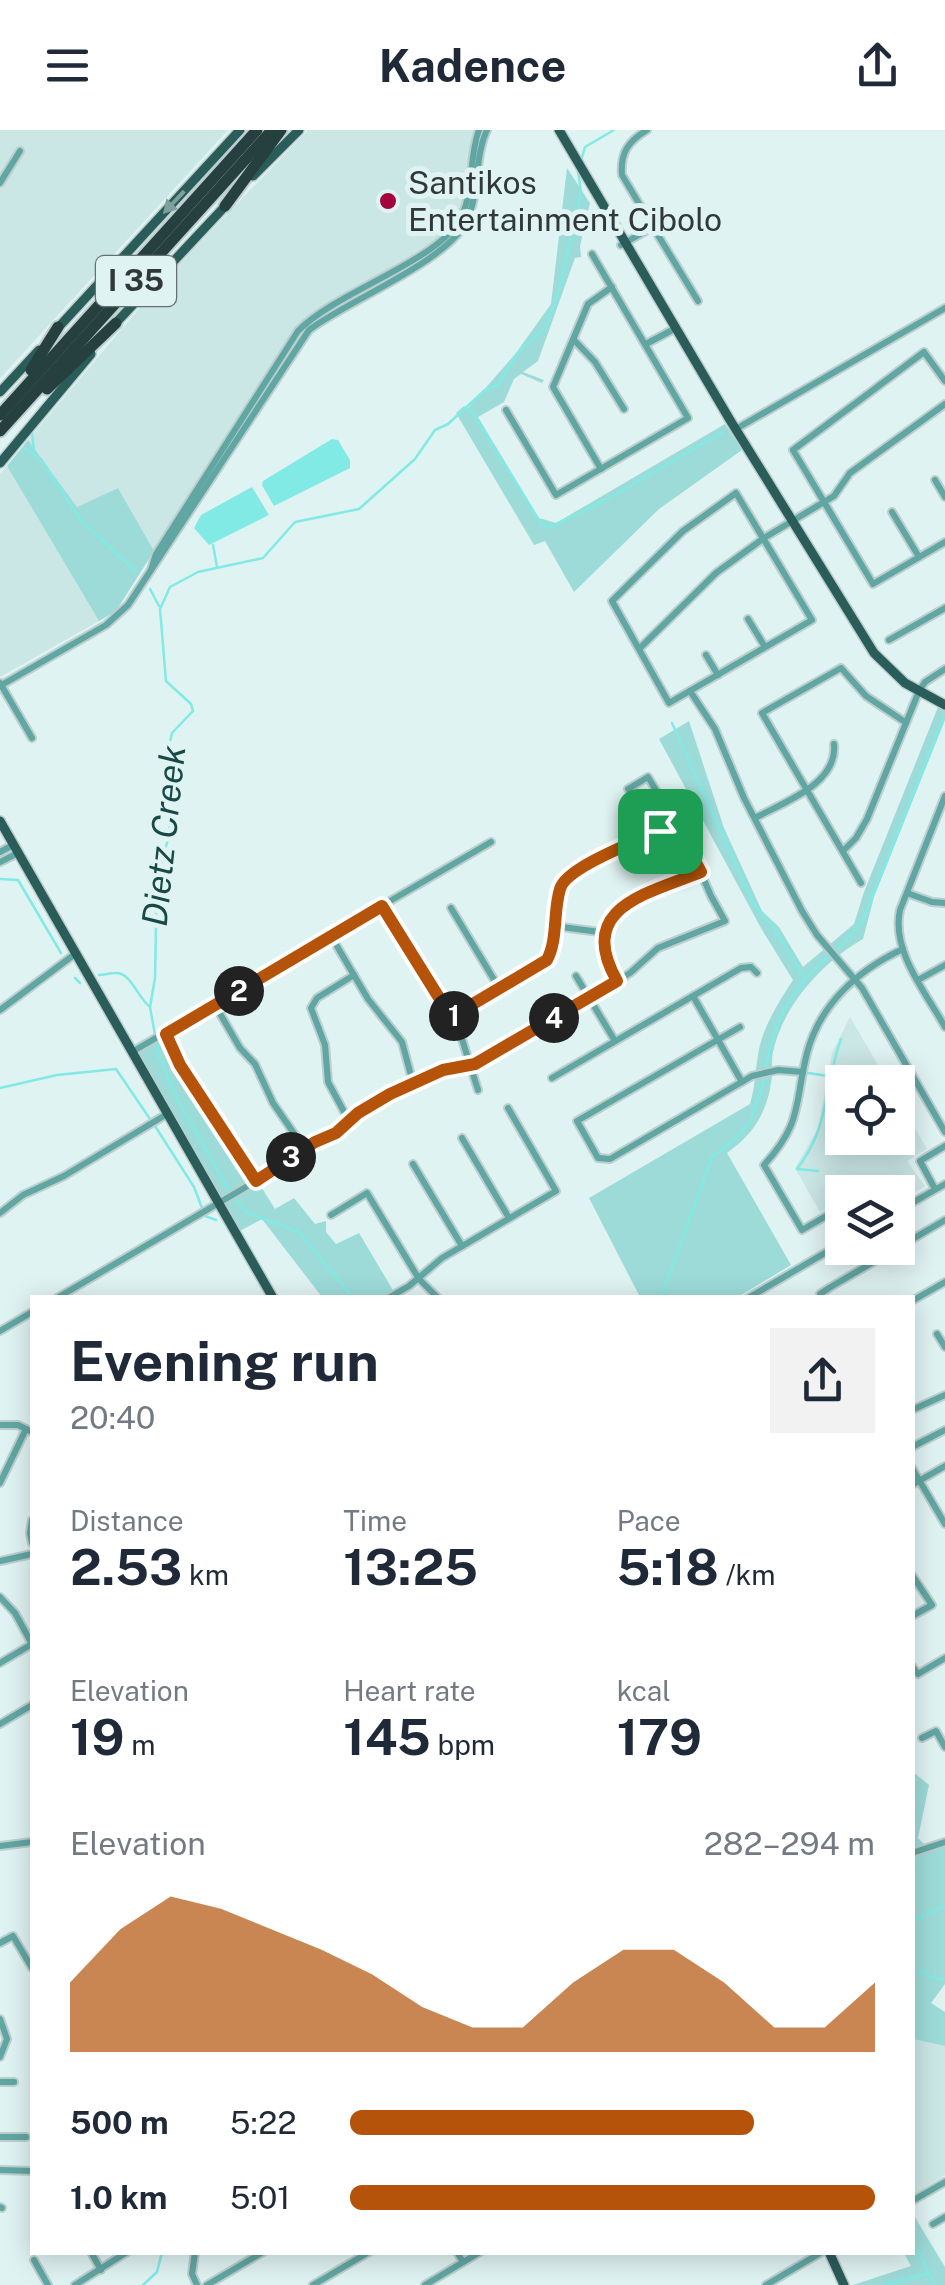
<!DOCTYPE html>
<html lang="en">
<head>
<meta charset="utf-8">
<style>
  :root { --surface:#fff; --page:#f2f2f3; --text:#1f2937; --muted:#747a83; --accent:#b45309 }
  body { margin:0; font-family:"Public Sans",sans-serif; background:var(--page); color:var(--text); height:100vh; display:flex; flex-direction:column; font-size:38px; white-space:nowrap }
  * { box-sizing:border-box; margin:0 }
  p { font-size:32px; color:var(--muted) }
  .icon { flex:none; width:55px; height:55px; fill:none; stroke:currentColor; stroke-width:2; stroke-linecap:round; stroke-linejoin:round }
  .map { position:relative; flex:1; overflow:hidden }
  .sheet { position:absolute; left:30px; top:1165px; width:885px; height:960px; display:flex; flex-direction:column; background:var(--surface); border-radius:0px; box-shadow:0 5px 25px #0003 }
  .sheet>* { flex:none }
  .tools { position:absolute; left:825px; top:935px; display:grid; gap:20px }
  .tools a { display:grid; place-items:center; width:90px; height:90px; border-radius:0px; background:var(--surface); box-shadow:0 5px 25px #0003; font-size:50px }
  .pin { position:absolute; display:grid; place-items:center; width:85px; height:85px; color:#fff; margin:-42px; border-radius:20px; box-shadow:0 5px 15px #0006 }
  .km { position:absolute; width:50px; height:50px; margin:-25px; border-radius:50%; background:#222; color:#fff; font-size:28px; line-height:50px; text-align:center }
  .round { display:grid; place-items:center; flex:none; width:105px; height:105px; border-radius:0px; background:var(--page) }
  .headline { display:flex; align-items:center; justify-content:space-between; height:170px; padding:0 40px }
  h1 { font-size:55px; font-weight:700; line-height:75px }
  .figures { display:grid; grid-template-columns:repeat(3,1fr); gap:15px; height:170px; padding:10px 40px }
  .figures div { display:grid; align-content:center }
  .figures b { font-size:50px; font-weight:700 }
  .figures small { font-size:28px; font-weight:400 }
  .figures p { font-size:28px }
  .chart { height:280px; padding:20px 40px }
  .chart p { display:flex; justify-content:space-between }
  .chart svg { width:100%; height:180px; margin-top:10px; fill:var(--accent); opacity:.7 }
  ul { padding:0 40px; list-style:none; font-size:32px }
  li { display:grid; grid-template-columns:160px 120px 1fr; align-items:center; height:75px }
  li i { height:25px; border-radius:12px; background:var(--accent) }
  header { display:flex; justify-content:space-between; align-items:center; height:130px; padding:0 40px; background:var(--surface); font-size:45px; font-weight:700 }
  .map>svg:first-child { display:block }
</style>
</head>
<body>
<header><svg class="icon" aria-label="menu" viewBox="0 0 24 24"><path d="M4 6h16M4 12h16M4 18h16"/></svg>Kadence<svg class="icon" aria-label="share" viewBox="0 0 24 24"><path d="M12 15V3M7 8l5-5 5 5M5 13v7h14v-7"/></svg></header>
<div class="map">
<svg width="945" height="2155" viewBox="0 0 945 2155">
  <rect width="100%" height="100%" fill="#dff3f2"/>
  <!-- built -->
  <g fill="#cae6e5">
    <path d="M0 0H228L0 248Z"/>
    <path d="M308 0H477L459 86 440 109 313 183 294 201 154 421 118 358 77 377 28 310 159 155Z"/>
    <path d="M7 336 99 491 0 547V344Z"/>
    <path d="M850 887 888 952H842V1008H898V969L927 1019 907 1031 925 1056 898 1072V1062H842V1076L839 1071 820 1082 795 1038 818 999 832 923Z"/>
    <path d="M912 1909 945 1916V2045L913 2065Z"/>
  </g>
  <!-- green -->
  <g fill="#9ddbd8">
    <path d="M567 38 590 73 580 116 581 127 575 128 538 231 523 242 544 250 542 253 521 244 514 249 504 272 478 287 539 388 556 393 725 294 742 320 659 379 574 462 545 411 534 415 456 283 464 276 468 278 516 223 551 174Z"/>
    <path d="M28 310 77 377 118 358 154 421 116 481 99 491 7 336Z"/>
    <path d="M940 572 945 575V590L874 767 863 809C823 832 783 875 773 922 771 930 773 938 772 946 768 981 755 1003 727 1023L791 1135 738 1167H640L589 1068 750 974C755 957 755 943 758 925 762 898 778 873 793 850L761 798 659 609 689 591 724 698 762 781 779 797 803 837 854 794 864 762Z"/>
    <path d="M165 904 275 1079 294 1068 315 1094 326 1091V1102L336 1114 359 1103 397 1167H322L262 1089 236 1103 132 922Z"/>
    <path d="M913 1642 929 1655 918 1708 927 1717 945 1712V1854L931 1873 945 1882V1916L913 1909Z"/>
    <path d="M913 2084 945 2137V2155H853L911 2136 904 2123 912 2122Z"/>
  </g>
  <!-- water -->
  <g fill="#81eae5">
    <path d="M332 309 338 310 350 330V338L274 376 262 355 263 351Z"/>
    <path d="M252 357 269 385 209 415 194 398 201 385Z"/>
  </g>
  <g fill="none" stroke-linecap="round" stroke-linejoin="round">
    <!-- stream -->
    <g stroke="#81eae5" stroke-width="2.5">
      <path d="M581 31 585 17 614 0"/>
      <path d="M467 280 473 283 541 394 550 397 602 372 723 302"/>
      <path d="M32 303 34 321"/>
      <path d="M24 318 41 329 79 388 136 442"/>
      <path d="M213 415 217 437"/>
      <path d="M150 459 159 476"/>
      <path d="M672 593 753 773 772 795 805 849"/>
      <path d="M0 749 18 750 61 823"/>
      <path d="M836 821 862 793 945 584"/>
      <path d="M99 845C104 845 110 843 115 843 131 842 136 865 149 876"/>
      <path d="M75 848 80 853"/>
      <path d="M766 939C772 894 794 855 829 826"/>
      <path d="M808 943 828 946"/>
      <path d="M0 958 57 945 116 939 150 989"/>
      <path d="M155 996 194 1057 202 1078"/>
      <path d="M818 1041 797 1039C830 997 824 956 841 909"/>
      <path d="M230 1062 179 972 159 927 150 877 155 848 157 748 169 706 174 633 169 616 172 603 193 581 191 574 166 551 160 479 170 457 198 442 263 428 295 392 359 379 415 329 435 300 448 294 485 260 498 255 520 220 544 199 559 161 578 78 581 61 578 42"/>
      <path d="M235 1069 247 1083 299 1102 353 1168"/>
      <path d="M205 1086 216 1090"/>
      <path d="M661 1168 712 1027 732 1012 750 993 765 947"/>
      <path d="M912 1757V1781"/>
      <path d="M912 1791 945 1776"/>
      <path d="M912 1844 924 1841 931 1847 945 1850"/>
      <path d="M912 2110 935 2155"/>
      <path d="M143 2155 157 2142 162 2122"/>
      <path d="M884 2155 929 2143"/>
    </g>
    <!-- minor casing -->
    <g stroke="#bccecd" stroke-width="10">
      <g id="minor">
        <path d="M0 53 20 21"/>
        <path d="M653 97 698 171"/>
        <path d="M621 115 653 97 622 45C620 22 629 11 647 0"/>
        <path d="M575 211 595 232 624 279"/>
        <path d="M646 214 676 198"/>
        <path d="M945 251 924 222 793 320 873 454 945 412"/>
        <path d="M506 280 556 365 688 288 592 124"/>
        <path d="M736 299 945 178"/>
        <path d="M601 339 553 257 588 174 612 157"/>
        <path d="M935 350 945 367"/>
        <path d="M736 363 812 490 669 573 612 471 683 401Z"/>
        <path d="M892 382 919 427"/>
        <path d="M151 440 156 424 298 201C336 162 435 132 459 91 475 64 468 29 479 0"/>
        <path d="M748 489 765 517"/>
        <path d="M889 510 945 478"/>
        <path d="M639 519 716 443 764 408 834 366 850 343 945 274"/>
        <path d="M706 525 718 545"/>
        <path d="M0 553 32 608"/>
        <path d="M0 556 106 495 128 475 309 200C348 170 449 131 467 90 480 62 474 28 487 0"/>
        <path d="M690 561 715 599 744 668 802 781 817 805 862 858 945 1002"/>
        <path d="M755 688C784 672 838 654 834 614"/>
        <path d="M843 721 856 708 867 689 919 561 925 552 945 539"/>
        <path d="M0 722 13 715"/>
        <path d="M0 732 18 723"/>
        <path d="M861 753 762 583 841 538 866 566 905 592"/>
        <path d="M907 763 932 772 945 773"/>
        <path d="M382 777 461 906 478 960"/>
        <path d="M451 778 499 858"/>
        <path d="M554 796 607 803"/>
        <path d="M331 806 368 869 402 912 413 953"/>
        <path d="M576 846 615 911"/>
        <path d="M918 850 945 835"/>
        <path d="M617 851C575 776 647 764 701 743"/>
        <path d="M693 866 742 952"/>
        <path d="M215 875 240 918 255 934 273 973 304 1018"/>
        <path d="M0 880 75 824"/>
        <path d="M451 887 547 830C558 809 553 782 560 760 567 734 652 706 675 693"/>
        <path d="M740 897 577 991 598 1028 610 1029 752 946 778 940 803 942"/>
        <path d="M945 897C926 863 891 821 900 780L945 666"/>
        <path d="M165 904 180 935 256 1051"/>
        <path d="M132 922 491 712"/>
        <path d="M552 948 741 838 751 837 757 843"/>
        <path d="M349 991 328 952 325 915 311 878 317 868 354 845"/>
        <path d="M462 1008 509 1088"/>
        <path d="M413 1034 462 1116"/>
        <path d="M935 1059 920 1031 945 1016"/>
        <path d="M898 1081 945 1054"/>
        <path d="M0 1083 23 1065 64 1046 167 984"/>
        <path d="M331 1085 367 1063 419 1149 438 1168"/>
        <path d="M842 1098 833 1082 802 1100 764 1035C803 992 794 975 807 923 820 874 858 840 903 819"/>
        <path d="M57 1168 256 1051 315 1012 336 1003 376 972 425 947 475 934 630 843 658 818 725 791 711 766 688 713 648 647 628 659"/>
        <path d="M388 1168 409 1156 442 1128 556 1061 508 978"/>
        <path d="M748 1168 842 1113"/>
        <path d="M821 1168 820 1164 829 1158 945 1090"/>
        <path d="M912 1171 945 1152"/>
        <path d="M0 1201 32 1182"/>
        <path d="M937 1204 945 1217"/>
        <path d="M912 1280 945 1265"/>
        <path d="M0 1295H18L32 1302"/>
        <path d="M912 1317 945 1300"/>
        <path d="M912 1338 945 1394"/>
        <path d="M0 1353 26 1299"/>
        <path d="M912 1355 945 1336"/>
        <path d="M32 1390 30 1403 32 1413"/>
        <path d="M0 1431 32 1424"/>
        <path d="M912 1445 932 1475 912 1486"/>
        <path d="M0 1467 15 1483 32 1514 0 1533"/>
        <path d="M912 1536 918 1544 945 1528"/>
        <path d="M0 1594 32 1575"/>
        <path d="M922 1608 936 1601 945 1617"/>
        <path d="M0 1716 32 1712"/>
        <path d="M912 1723 945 1712"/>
        <path d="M0 1813 13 1806 32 1838"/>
        <path d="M0 1889 7 1909 0 1927"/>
        <path d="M0 1952H14"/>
        <path d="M0 2007H26"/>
        <path d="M0 2040 32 2041"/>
        <path d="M912 2071 945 2052"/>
        <path d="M0 2077 2 2078"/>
        <path d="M933 2094 945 2087"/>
        <path d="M91 2122 101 2140"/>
        <path d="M195 2122 192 2144 197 2155"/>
        <path d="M457 2122 463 2132"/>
        <path d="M34 2130 48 2155"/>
        <path d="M75 2155 127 2122"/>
        <path d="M207 2155 263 2122"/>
        <path d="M313 2155 369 2122"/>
        <path d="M425 2155 480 2122"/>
        <path d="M766 2155 822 2122"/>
      </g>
    </g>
    <!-- major casing -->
    <g stroke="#bccecd" stroke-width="12">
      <g id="major">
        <path d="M559 0 730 290 874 523 905 553 945 575"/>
        <path d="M253 46 299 0"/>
        <path d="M113 196 229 72"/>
        <path d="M56 200 240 0"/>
        <path d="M0 262 39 220"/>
        <path d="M0 333 91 224"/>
        <path d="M0 691 273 1168"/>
        <path d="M829 2122 844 2155"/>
      </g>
    </g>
    <!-- highway casing -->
    <g stroke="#bccecd" stroke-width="15">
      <g id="highway">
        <path d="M225 76 281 0"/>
        <path d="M31 240 58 197"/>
        <path d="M47 259 116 193"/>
        <path d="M0 285 257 0"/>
        <path d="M0 301 272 0"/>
      </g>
    </g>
    <!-- minor -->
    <use href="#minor" stroke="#60a6a3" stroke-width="6"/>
    <!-- major -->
    <use href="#major" stroke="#2a5c5a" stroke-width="9"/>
    <!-- highway -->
    <use href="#highway" stroke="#26403f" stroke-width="11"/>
  </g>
  <!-- one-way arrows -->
  <defs><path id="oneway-solid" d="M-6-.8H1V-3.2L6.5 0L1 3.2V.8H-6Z" transform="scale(2.5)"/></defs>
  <use fill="#7ba09e" href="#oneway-solid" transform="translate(174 72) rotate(133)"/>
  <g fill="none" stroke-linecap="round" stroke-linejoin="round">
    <!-- route casing -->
    <g stroke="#fff" stroke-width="20">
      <path id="route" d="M675 693 701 742C647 764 575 777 617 851L475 934 443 940 390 964 358 983 336 1003 315 1012 256 1051 180 935 166 904 382 776 451 887 547 830C558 809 553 782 560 759 566 735 652 706 675 693Z"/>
    </g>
    <!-- route -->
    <use href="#route" stroke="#b45309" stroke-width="12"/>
  </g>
  <!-- markers -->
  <circle fill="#a2043b" stroke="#dff3f2" stroke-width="4" cx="388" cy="71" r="10"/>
  <g text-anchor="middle" stroke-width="10" stroke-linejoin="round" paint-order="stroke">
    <!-- shield labels -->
    <rect fill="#dff3f2" stroke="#657170" stroke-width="2.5" x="96" y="126" width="80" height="50" rx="8"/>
    <g font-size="30" font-weight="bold" fill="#313938">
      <text x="136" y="161">I 35</text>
    </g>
    <!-- poi labels -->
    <g font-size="32" fill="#313938" stroke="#dff3f2" text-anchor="start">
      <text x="408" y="64">Santikos<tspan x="408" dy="37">Entertainment Cibolo</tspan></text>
    </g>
    <!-- water labels -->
    <g font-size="35" font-style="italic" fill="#194947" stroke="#dff3f2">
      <text transform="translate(164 706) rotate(-84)" y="12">Dietz Creek</text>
    </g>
  </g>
</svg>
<div class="tools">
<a><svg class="icon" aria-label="locate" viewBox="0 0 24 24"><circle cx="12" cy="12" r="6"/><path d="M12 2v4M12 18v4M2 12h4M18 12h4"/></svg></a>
<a><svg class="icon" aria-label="layers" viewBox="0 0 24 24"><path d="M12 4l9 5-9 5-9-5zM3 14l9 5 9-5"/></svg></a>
</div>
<div class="pin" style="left:660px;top:701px;background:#1e9e55"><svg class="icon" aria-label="arrive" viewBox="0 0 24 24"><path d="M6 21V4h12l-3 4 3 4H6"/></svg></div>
<b class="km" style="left:454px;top:886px">1</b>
<b class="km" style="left:239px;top:861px">2</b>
<b class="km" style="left:291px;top:1027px">3</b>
<b class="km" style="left:554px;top:888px">4</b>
<section class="sheet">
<div class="headline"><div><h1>Evening run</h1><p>20:40</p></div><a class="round"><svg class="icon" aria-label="share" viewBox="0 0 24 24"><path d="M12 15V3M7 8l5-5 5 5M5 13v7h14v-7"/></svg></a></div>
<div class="figures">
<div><p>Distance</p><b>2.53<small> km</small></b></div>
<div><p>Time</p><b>13:25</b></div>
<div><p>Pace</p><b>5:18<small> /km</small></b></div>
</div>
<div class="figures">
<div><p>Elevation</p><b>19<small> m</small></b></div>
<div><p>Heart rate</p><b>145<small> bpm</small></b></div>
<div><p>kcal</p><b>179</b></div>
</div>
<div class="chart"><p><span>Elevation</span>282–294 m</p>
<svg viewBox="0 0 160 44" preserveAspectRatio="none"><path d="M0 44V27L10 14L20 6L30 9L40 14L50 19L60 25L70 33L80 38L90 38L100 27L110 19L120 19L130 27L140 38L150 38L160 27V44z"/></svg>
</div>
<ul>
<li><b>500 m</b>5:22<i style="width:77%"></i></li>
<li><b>1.0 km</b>5:01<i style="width:100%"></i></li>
</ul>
</section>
</div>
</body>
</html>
